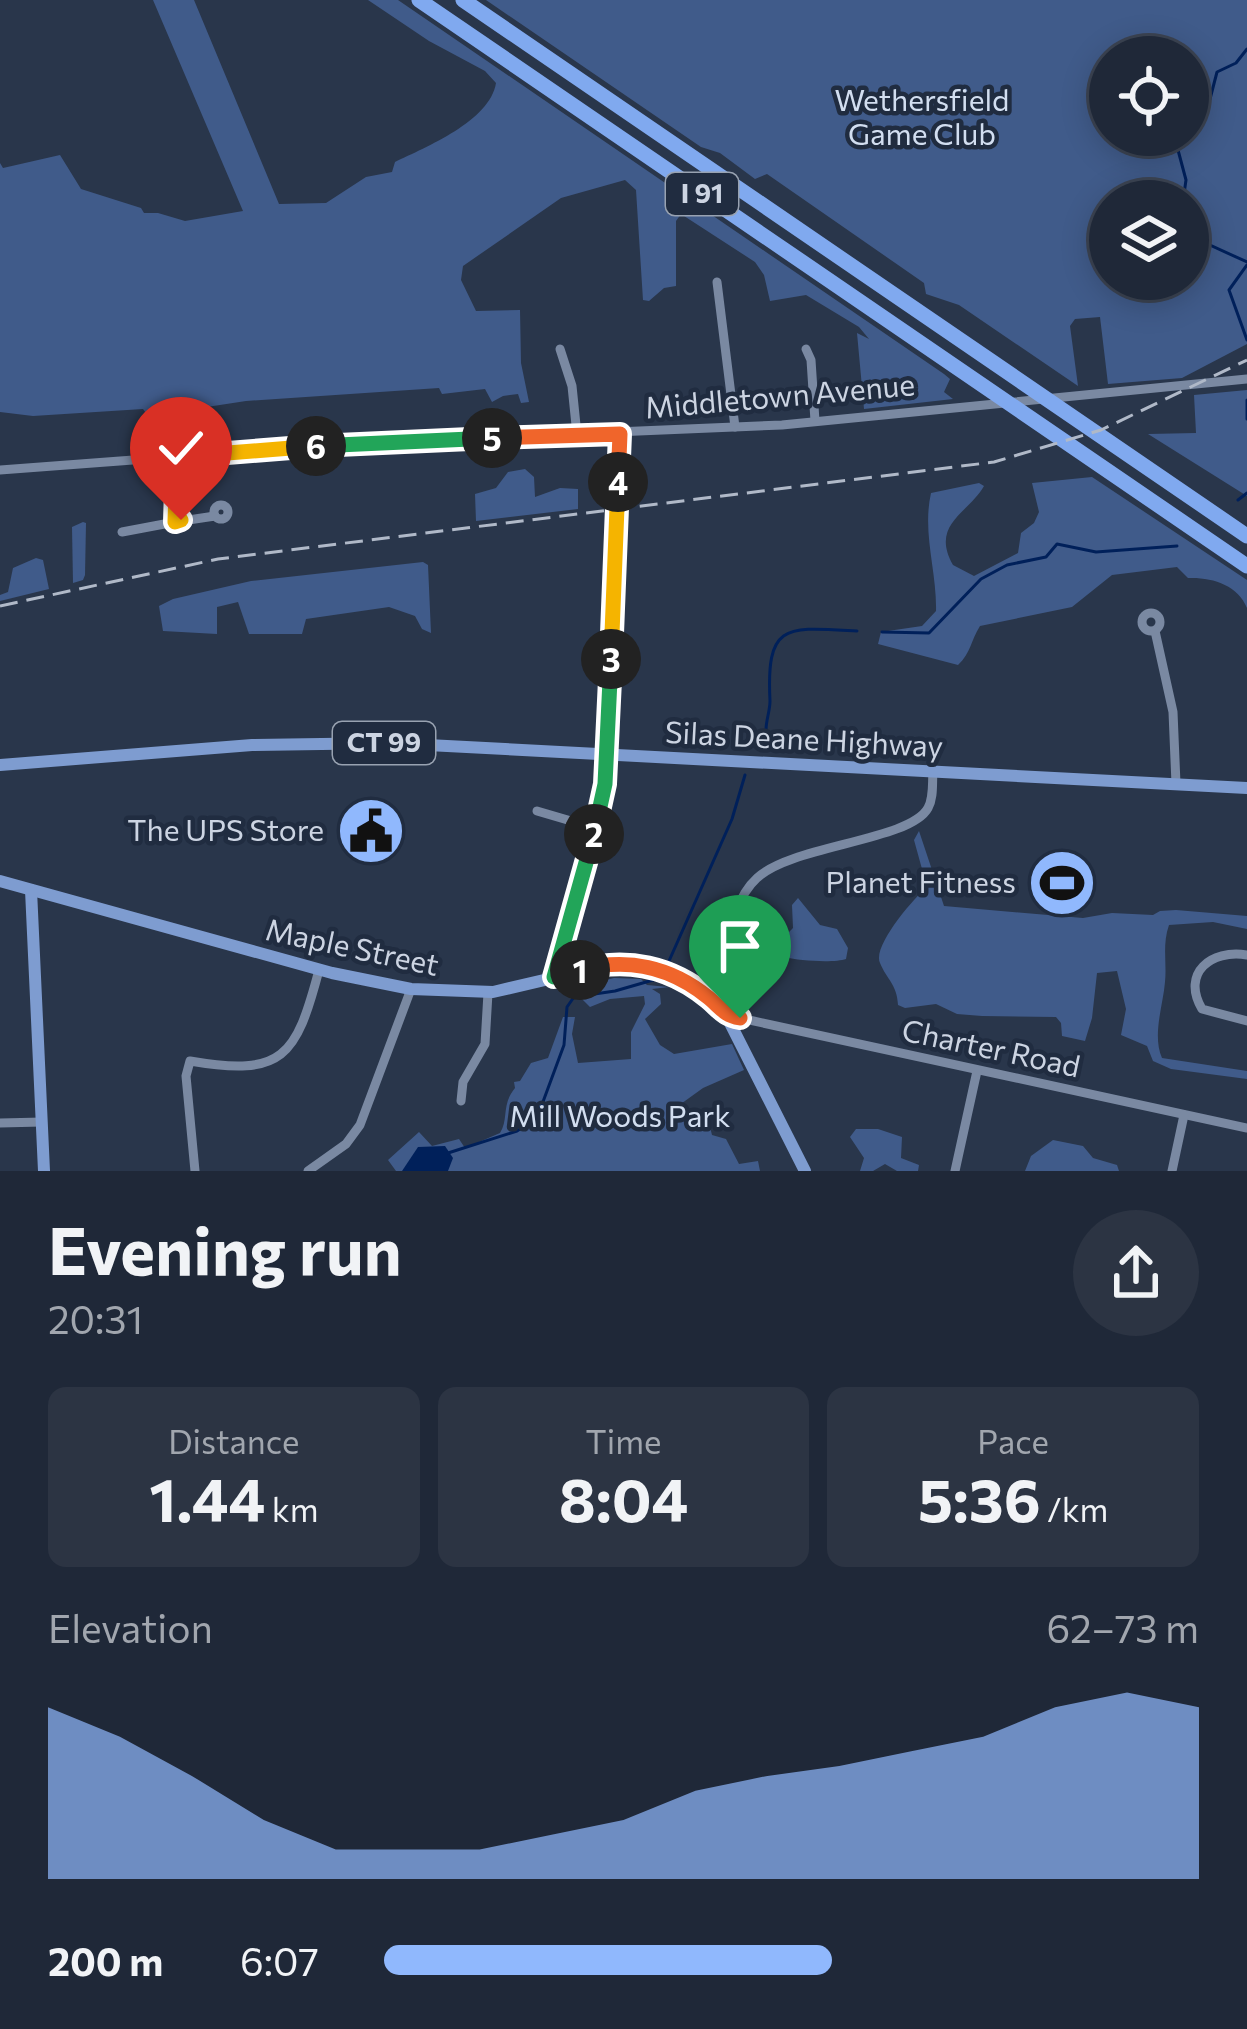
<!DOCTYPE html>
<html lang="en">
<head>
<meta charset="utf-8">
<style>
  :root { --surface:#1f2838; --page:#2c3443; --text:#f1f3f6; --muted:#a1a6ae; --line:#3c4453; --accent:#90b8fd }
  body { margin:0; font-family:Commissioner,sans-serif; background:var(--page); color:var(--text); height:100vh; display:flex; flex-direction:column; font-size:45px; white-space:nowrap }
  * { box-sizing:border-box; margin:0 }
  p { font-size:39px; color:var(--muted) }
  .icon { flex:none; width:66px; height:66px; fill:none; stroke:currentColor; stroke-width:2; stroke-linecap:round; stroke-linejoin:round }
  .map { position:relative; height:1171px; overflow:hidden }
  .sheet { display:flex; flex-direction:column; background:var(--surface); flex:1 }
  .sheet>* { flex:none }
  .controls { position:absolute; left:1089px; top:36px; display:grid; gap:24px }
  .controls a { display:grid; place-items:center; width:120px; height:120px; border-radius:50%; background:var(--surface); box-shadow:0 6px 30px #0003,0 0 0 3px var(--line); font-size:60px }
  .pin { position:absolute; display:grid; place-items:center; width:102px; height:102px; color:#fff; margin:-123px -51px; border-radius:50% 50% 50% 0; rotate:-45deg; box-shadow:0 0 12px #0007 }
  .pin .icon { rotate:45deg }
  .km { position:absolute; width:60px; height:60px; margin:-30px; border-radius:50%; background:#222; color:#fff; font-size:33px; line-height:60px; text-align:center }
  .round { display:grid; place-items:center; flex:none; width:126px; height:126px; border-radius:63px; background:var(--page) }
  .head { display:flex; align-items:center; justify-content:space-between; height:204px; padding:0 48px }
  h1 { font-size:66px; font-weight:700; line-height:90px }
  .metrics { display:grid; grid-template-columns:repeat(3,1fr); gap:18px; height:204px; padding:12px 48px }
  .metrics div { display:grid; align-content:center; border-radius:18px; background:var(--page); text-align:center }
  .metrics b { font-size:60px; font-weight:700 }
  .metrics small { font-size:33px; font-weight:400 }
  .metrics p { font-size:33px }
  .chart { height:336px; padding:24px 48px }
  .chart p { display:flex; justify-content:space-between }
  .chart svg { width:100%; height:216px; margin-top:12px; fill:var(--accent); opacity:.7 }
  ul { padding:0 48px; list-style:none; font-size:39px }
  li { display:grid; grid-template-columns:192px 144px 1fr; align-items:center; height:90px }
  li i { height:30px; border-radius:15px; background:var(--accent) }
  .map>svg:first-child { display:block }
</style>
</head>
<body>
<div class="map">
<svg width="1247" height="1171" viewBox="0 0 1247 1171">
  <rect width="100%" height="100%" fill="#29364b"/>
  <!-- green -->
  <g fill="#405b8a" fill-rule="evenodd">
    <path d="M153 0H194L279 204 326 203 366 177 392 172 395 162C426 147 490 121 496 83L485 71 429 41 368 0H398L944 374 950 379 944 392 953 399 864 409 857 333 869 339 859 327 806 295 770 301 764 275 755 262 681 214 676 221V286L664 288 649 301 643 300 636 190 625 180 561 198 463 266 461 280 476 311 520 310 521 363 529 402 521 403 518 394 503 396 492 402 485 389 442 394 439 388 246 401 148 416 143 409 33 416 0 412V163L3 168 60 155 81 189 141 208 144 213H158L185 221 243 211Z"/>
    <path d="M486 0H1247V344L1182 378 1108 384 1100 317 1075 319 1070 326 1078 386 959 305 926 294 924 283 767 174 755 179 720 153 701 147ZM1110 57H1188V135H1110ZM1110 201H1188V279H1110Z"/>
    <path d="M1247 390V496L1148 434 1196 433 1194 395Z"/>
    <path d="M525 469 534 477 535 497 560 488 578 489V509L476 521 475 494 496 488 508 472Z"/>
    <path d="M1092 477 1247 580V608C1238 585 1212 577 1188 578L1177 567 1112 575 1072 607 980 626C971 640 971 653 958 665L878 644 881 632 922 626 936 611C937 571 922 533 931 493L979 483 984 486C968 514 930 524 953 565L974 576 1018 553 1021 533 1034 523 1039 512 1032 483Z"/>
    <path d="M83 522 86 523 85 575 83 580 73 583 72 527Z"/>
    <path d="M36 558 43 560 49 589 0 601V595L8 592 13 568Z"/>
    <path d="M423 562 428 565 431 633 422 629 415 616 389 607 306 619 302 634H249L238 602 217 607V634L163 631 159 606 173 599 251 581Z"/>
    <path d="M919 831 944 906 1083 918 1112 913 1153 915 1160 911 1176 910 1247 916V929L1213 922 1169 925C1162 945 1167 963 1165 982 1163 1006 1152 1035 1162 1058L1247 1071V1079L1171 1069 1153 1061 1147 1046 1121 1035 1126 1009 1117 971 1097 973 1092 1018 1085 1041 1062 1036 1061 1023 1056 1017 982 1016 957 1014 936 1004 905 1008 898 1005C897 984 887 980 880 963 872 946 914 898 927 887L914 840Z"/>
    <path d="M798 898 820 925 837 929 848 948 846 959C835 963 798 961 786 957L784 937 793 928 792 905Z"/>
    <path d="M614 978 641 979 647 985 669 987 652 989 660 994 661 1004 645 1019 660 1045 674 1054 732 1044 744 1070 703 1088 678 1106 677 1114 681 1117 706 1111 712 1135 726 1139 739 1164 758 1161 760 1171H396L388 1160 419 1132 432 1146 459 1139 465 1148 500 1133C509 1119 501 1105 515 1088L514 1082 520 1081 531 1063 548 1058 563 1017H575L572 1034 578 1063 631 1059V1032L645 1004 644 996 610 999 590 1007 580 997 589 984Z"/>
    <path d="M856 1129H878L902 1137 901 1158 919 1165 918 1171H897L885 1164 873 1171H860L864 1158 850 1137Z"/>
    <path d="M1053 1140 1083 1146 1093 1158 1117 1165 1119 1171H1025L1031 1156Z"/>
  </g>
  <!-- water -->
  <path fill="#00205a" d="M445 1146 453 1158 448 1171H402L418 1147Z"/>
  <g fill="none" stroke-linecap="round" stroke-linejoin="round">
    <!-- stream -->
    <g stroke="#00205a" stroke-width="3">
      <path d="M1188 105 1210 99 1217 72 1236 63 1247 49"/>
      <path d="M1174 135 1186 180 1183 201"/>
      <path d="M1188 235 1247 262"/>
      <path d="M1247 265 1229 290 1247 340"/>
      <path d="M1247 400V419"/>
      <path d="M1238 500 1247 493"/>
      <path d="M882 632 929 633 981 579 1007 565 1046 557 1057 544 1096 552 1177 546"/>
      <path d="M746 747 751 734 766 730C766 720 770 711 770 701 766 622 786 627 857 631"/>
      <path d="M665 970 732 819 745 775"/>
      <path d="M448 1153 517 1131 537 1118 564 1045 567 1007 574 997 615 991 660 978"/>
    </g>
    <!-- minor -->
    <g stroke="#7a89a2" stroke-width="9">
      <path d="M717 282 735 427"/>
      <path d="M560 349 572 386 577 435"/>
      <path d="M806 349 811 360 815 421"/>
      <path d="M0 470 373 442 782 425 1247 379"/>
      <circle cx="221" cy="512" r="7"/>
      <path d="M175 522 215 516"/>
      <path d="M122 532 175 522 177 457"/>
      <circle cx="1151" cy="622" r="9"/>
      <path d="M1155 631 1173 712 1176 784"/>
      <path d="M537 811 595 828"/>
      <path d="M1247 955C1211 949 1181 973 1202 1009L1247 1021"/>
      <path d="M553 977 605 784 620 433"/>
      <path d="M711 999C726 963 727 905 757 878 792 845 910 841 928 808 934 797 932 783 933 771"/>
      <path d="M726 1015 1247 1128"/>
      <path d="M461 1101 463 1082 485 1044 488 993"/>
      <path d="M0 1123 42 1122"/>
      <path d="M195 1171 186 1076 190 1061C283 1077 296 1057 319 970"/>
      <path d="M308 1171 346 1144 360 1125 411 989"/>
      <path d="M955 1171 977 1071"/>
      <path d="M1172 1171 1184 1115"/>
    </g>
    <!-- major -->
    <g stroke="#7e9cd0" stroke-width="12">
      <path d="M0 765 252 745 389 743 1247 788"/>
      <path d="M0 881 332 973 411 989 493 992 613 964C658 964 695 982 726 1015L805 1171"/>
      <path d="M31 890 44 1171"/>
    </g>
    <!-- highway -->
    <g stroke="#80a9ef" stroke-width="15">
      <path d="M419 0 1247 566"/>
      <path d="M463 0 1247 536"/>
    </g>
    <!-- rail -->
    <path stroke="#b0b9c8" stroke-width="3" stroke-dasharray="18 9" stroke-linecap="butt" d="M0 606 218 559 994 462 1101 430 1247 360"/>
  </g>
  <g fill="none" stroke-linecap="round" stroke-linejoin="round">
    <!-- split-1 casing -->
    <g stroke="#fff" stroke-width="24">
      <path id="split-1" d="M580 970C627 957 671 967 709 998 721 1008 724 1015 740 1018"/>
    </g>
    <!-- split-2 casing -->
    <g stroke="#fff" stroke-width="24">
      <path id="split-2" d="M580 970 554 977 594 834"/>
    </g>
    <!-- split-3 casing -->
    <g stroke="#fff" stroke-width="24">
      <path id="split-3" d="M594 834 605 784 611 659"/>
    </g>
    <!-- split-4 casing -->
    <g stroke="#fff" stroke-width="24">
      <path id="split-4" d="M611 659 618 482"/>
    </g>
    <!-- split-5 casing -->
    <g stroke="#fff" stroke-width="24">
      <path id="split-5" d="M492 438 620 434 618 482"/>
    </g>
    <!-- split-6 casing -->
    <g stroke="#fff" stroke-width="24">
      <path id="split-6" d="M316 446 492 438"/>
    </g>
    <!-- split-7 casing -->
    <g stroke="#fff" stroke-width="24">
      <path id="split-7" d="M181 520 175 522 177 457 316 446"/>
    </g>
    <!-- split-1 -->
    <use href="#split-1" stroke="#f0652b" stroke-width="15"/>
    <!-- split-2 -->
    <use href="#split-2" stroke="#22a559" stroke-width="15"/>
    <!-- split-3 -->
    <use href="#split-3" stroke="#22a559" stroke-width="15"/>
    <!-- split-4 -->
    <use href="#split-4" stroke="#f5b400" stroke-width="15"/>
    <!-- split-5 -->
    <use href="#split-5" stroke="#f0652b" stroke-width="15"/>
    <!-- split-6 -->
    <use href="#split-6" stroke="#22a559" stroke-width="15"/>
    <!-- split-7 -->
    <use href="#split-7" stroke="#f5b400" stroke-width="15"/>
  </g>
  <!-- icons -->
  <defs>
    <g id="civic-disc" transform="scale(3.45)"><circle r="9.5" fill="#90b8fd" stroke="#202c40"/><path d="M-.6-6.5H3V-4.5H.6V-3L4-1V1h2V6H-6V1h2V-1L-.6-3ZM-1.2 2.5V6h2.4V2.5Z" fill="#111"/></g>
    <g id="stadium-disc" transform="scale(3.45)"><circle r="9.5" fill="#90b8fd" stroke="#202c40"/><path d="M0-5a6.5 5 0 1 0 0 10a6.5 5 0 1 0 0-10ZM-3.5-1.8h7v3.6h-7Z" fill="#111"/></g>
  </defs>
  <g fill-rule="evenodd">
    <use href="#civic-disc" x="371" y="831"/>
    <use href="#stadium-disc" x="1062" y="883"/>
  </g>
  <g text-anchor="middle" stroke-width="9" stroke-linejoin="round" paint-order="stroke">
    <!-- shield labels -->
    <g fill="#202c40" stroke="#98a2b1" stroke-width="3">
      <rect x="666" y="173" width="72" height="42" rx="9"/>
      <rect x="333" y="722" width="102" height="42" rx="9"/>
    </g>
    <g font-size="27" font-weight="bold" fill="#ccd4e2">
      <text x="702" y="203">I 91</text>
      <text x="384" y="752">CT 99</text>
    </g>
    <!-- park labels -->
    <g font-size="30" fill="#d2def0" stroke="#202c40">
      <text x="922" y="111">Wethersfield<tspan x="922" dy="34">Game Club</tspan></text>
      <text x="620" y="1127">Mill Woods Park</text>
    </g>
    <!-- street labels -->
    <g font-size="30" fill="#ccd4e2" stroke="#202c40">
      <text transform="translate(780 397) rotate(-5)" y="10">Middletown Avenue</text>
      <text transform="translate(804 740) rotate(3)" y="10">Silas Deane Highway</text>
      <text transform="translate(352 948) rotate(12)" y="10">Maple Street</text>
      <text transform="translate(991 1049) rotate(12)" y="10">Charter Road</text>
    </g>
    <!-- poi labels -->
    <g font-size="30" fill="#ccd4e2" stroke="#202c40" text-anchor="end">
      <text x="324" y="841">The UPS Store</text>
      <text x="1016" y="893">Planet Fitness</text>
    </g>
  </g>
</svg>
<div class="controls">
<a><svg class="icon" aria-label="locate" viewBox="0 0 24 24"><circle cx="12" cy="12" r="6"/><path d="M12 2v4M12 18v4M2 12h4M18 12h4"/></svg></a>
<a><svg class="icon" aria-label="layers" viewBox="0 0 24 24"><path d="M12 4l9 5-9 5-9-5zM3 14l9 5 9-5"/></svg></a>
</div>
<div class="pin" style="left:740px;top:1018px;background:#1e9e55"><svg class="icon" aria-label="arrive" viewBox="0 0 24 24"><path d="M6 21V4h12l-3 4 3 4H6"/></svg></div>
<div class="pin" style="left:181px;top:520px;background:#d93025"><svg class="icon" aria-label="check" viewBox="0 0 24 24"><path d="M5 12l5 5 9-10"/></svg></div>
<b class="km" style="left:580px;top:970px">1</b>
<b class="km" style="left:594px;top:834px">2</b>
<b class="km" style="left:611px;top:659px">3</b>
<b class="km" style="left:618px;top:482px">4</b>
<b class="km" style="left:492px;top:438px">5</b>
<b class="km" style="left:316px;top:446px">6</b>
</div>
<section class="sheet">
<div class="head"><div><h1>Evening run</h1><p>20:31</p></div><a class="round"><svg class="icon" aria-label="share" viewBox="0 0 24 24"><path d="M12 15V3M7 8l5-5 5 5M5 13v7h14v-7"/></svg></a></div>
<div class="metrics">
<div><p>Distance</p><b>1.44<small> km</small></b></div>
<div><p>Time</p><b>8:04</b></div>
<div><p>Pace</p><b>5:36<small> /km</small></b></div>
</div>
<div class="chart"><p><span>Elevation</span>62–73 m</p>
<svg viewBox="0 0 160 44" preserveAspectRatio="none"><path d="M0 44V9L10 15L20 23L30 32L40 38L50 38L60 38L70 35L80 32L90 26L100 23L110 21L120 18L130 15L140 9L150 6L160 9V44z"/></svg>
</div>
<ul>
<li><b>200 m</b>6:07<i style="width:55%"></i></li>
</ul>
</section>
</body>
</html>
